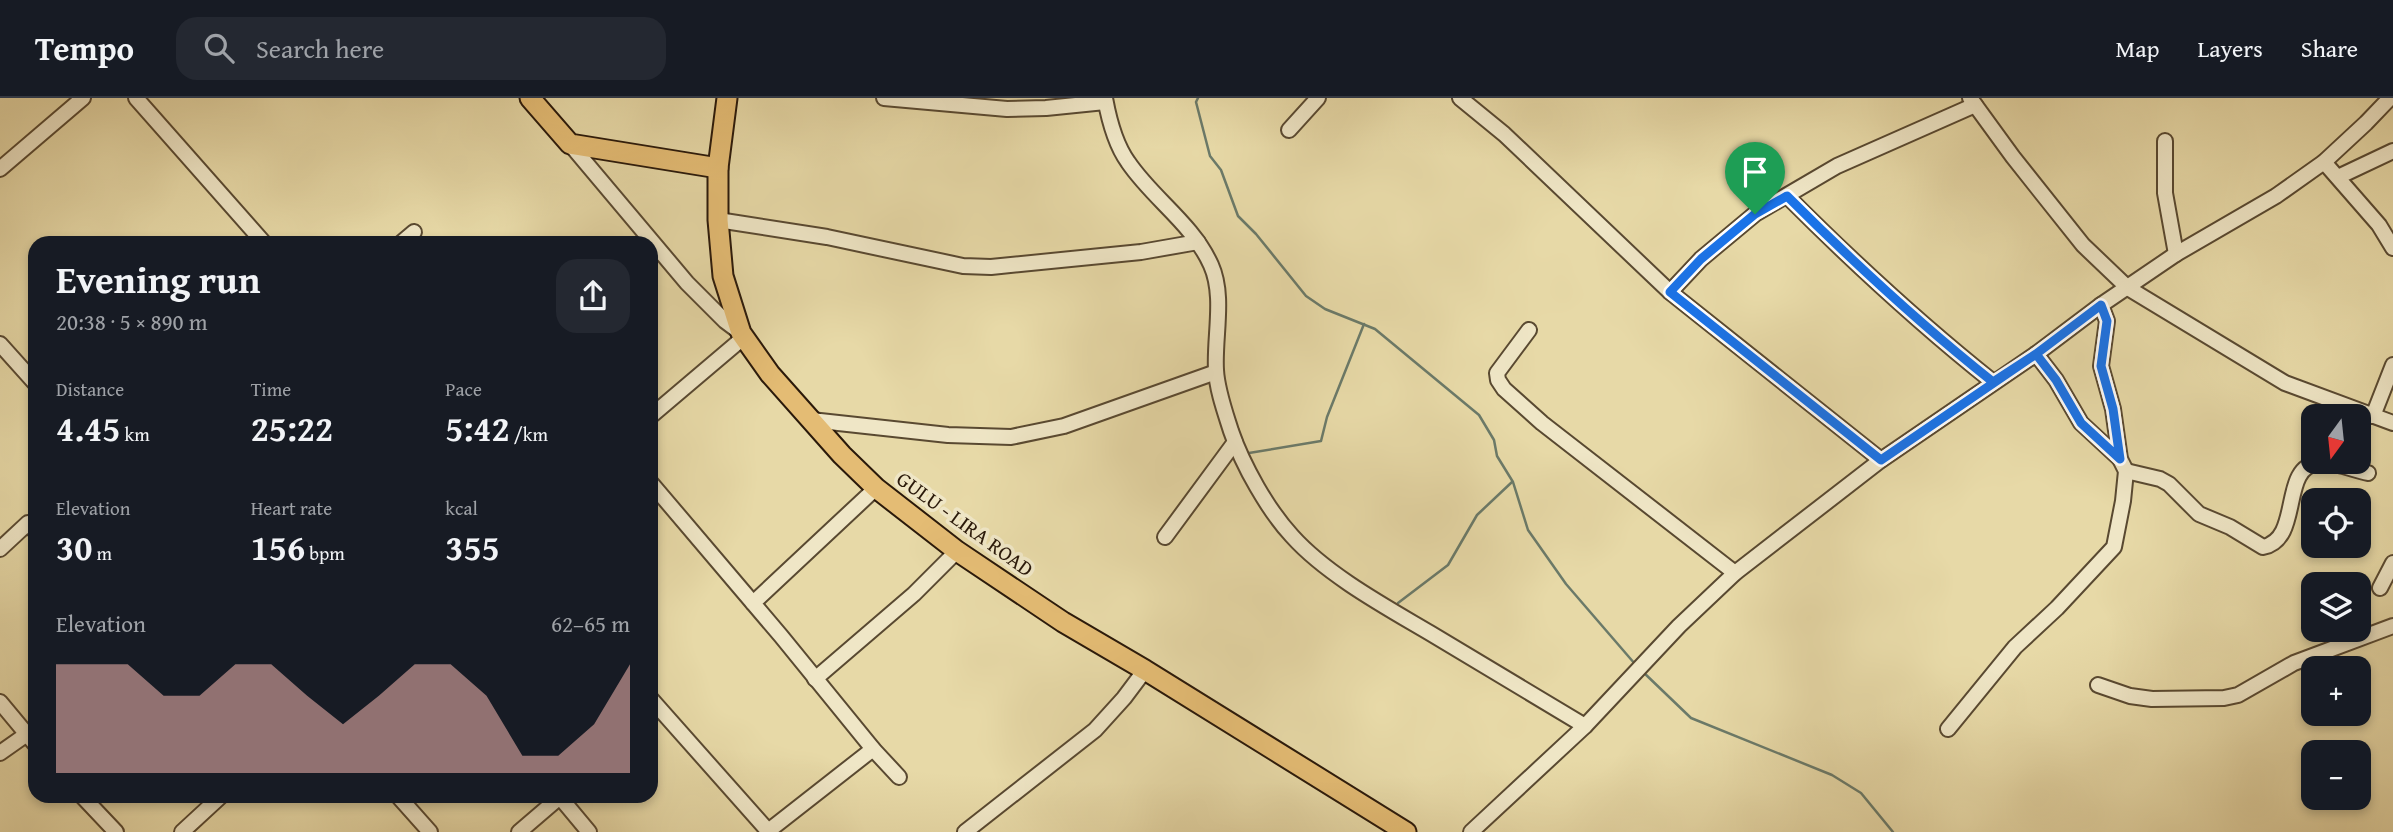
<!DOCTYPE html>
<html lang="en">
<head>
<meta charset="utf-8">
<style>
  :root { --surface:#171b24; --page:#242831; --text:#f1f3f6; --muted:#9ea1a6; --line:#363941; --accent:#c59692 }
  body { margin:0; font-family:"Gentium Book Plus",serif; background:var(--page); color:var(--text); height:100vh; display:flex; flex-direction:column; font-size:26px; white-space:nowrap }
  * { box-sizing:border-box; margin:0 }
  p { font-size:23px; color:var(--muted) }
  .icon { flex:none; width:38px; height:38px; fill:none; stroke:currentColor; stroke-width:2; stroke-linecap:round; stroke-linejoin:round }
  .map { position:relative; flex:1; overflow:hidden }
  .drawer { position:absolute; left:28px; top:138px; width:630px; height:567px; display:flex; flex-direction:column; background:var(--surface); border-radius:21px; box-shadow:0 4px 10px #0003 }
  .drawer>* { flex:none }
  .needle { width:46px; rotate:195deg }
  .fabs { position:absolute; left:2301px; top:306px; display:grid; gap:14px }
  .fabs a { display:grid; place-items:center; width:70px; height:70px; border-radius:14px; background:var(--surface); box-shadow:0 4px 10px #0003; font-size:35px }
  .pin { position:absolute; display:grid; place-items:center; width:60px; height:60px; color:#fff; margin:-72px -30px; border-radius:50% 50% 50% 0; rotate:-45deg; box-shadow:0 0 7px #0007 }
  .pin .icon { rotate:45deg }
  .round { display:grid; place-items:center; flex:none; width:74px; height:74px; border-radius:21px; background:var(--page) }
  .headline { display:flex; align-items:center; justify-content:space-between; height:119px; padding:0 28px }
  h1 { font-size:38px; font-weight:800; line-height:52px }
  .stats { display:grid; grid-template-columns:repeat(3,1fr); gap:10px; height:119px; padding:7px 28px }
  .stats div { display:grid; align-content:center }
  .stats b { font-size:35px; font-weight:800 }
  .stats small { font-size:19px; font-weight:400 }
  .stats p { font-size:19px }
  .chart { height:196px; padding:14px 28px }
  .chart p { display:flex; justify-content:space-between }
  .chart svg { width:100%; height:126px; margin-top:7px; fill:var(--accent); opacity:.7 }
  header { display:flex; align-items:center; gap:42px; box-sizing:border-box; height:98px; padding:0 35px; background:var(--surface); border-bottom:2px solid var(--line) }
  header strong { font-size:33px }
  nav { display:flex; gap:38px; margin-inline-start:auto; font-size:24px }
  .search { width:490px; height:63px; background:var(--page); display:flex; align-items:center; gap:18px; box-sizing:border-box; padding:0 24px; border-radius:21px; color:var(--muted); font-size:26px }
  .map>svg:first-child { display:block }
</style>
</head>
<body>
<header>
<strong>Tempo</strong>
<div class="search"><svg class="icon" aria-label="search" viewBox="0 0 24 24"><circle cx="10" cy="10" r="6"/><path d="M15 15l6 6"/></svg>Search here</div>
<nav><a>Map</a><a>Layers</a><a>Share</a></nav>
</header>
<div class="map">
<svg width="2393" height="734" viewBox="0 0 2393 734">
  <rect width="100%" height="100%" fill="#e7d9a7"/>
  <filter id="stains"><feTurbulence type="fractalNoise" baseFrequency=".00286" numOctaves="4"/><feColorMatrix values="0 0 0 0 .2 0 0 0 0 .09 0 0 0 0 .02 0 0 0 .5 -.17"/></filter>
  <radialGradient id="worn" r=".72"><stop offset=".6" stop-color="#630" stop-opacity="0"/><stop offset="1" stop-color="#630" stop-opacity=".3"/></radialGradient>
  <g fill="none" stroke-linecap="round" stroke-linejoin="round">
    <!-- stream -->
    <g stroke="#6b7a69" stroke-width="2.5">
      <path d="M1198 0 1196 4 1210 58 1221 72 1238 118 1256 136 1306 198 1325 211 1375 231 1479 317 1494 342 1497 358 1513 384 1528 432 1566 486 1635 566"/>
      <path d="M1249 355 1321 343 1327 319 1364 226"/>
      <path d="M1398 505 1448 467 1477 417 1512 384"/>
      <path d="M1642 573 1691 620 1832 677 1861 695 1893 734"/>
    </g>
    <!-- minor casing -->
    <g stroke="#594931" stroke-width="18">
      <g id="minor">
        <path d="M136 0 264 145"/>
        <path d="M884 0 1007 11 1046 10 1105 4"/>
        <path d="M1105 0C1109 22 1115 46 1128 64 1153 101 1192 125 1211 167 1225 198 1214 239 1216 272 1217 292 1225 314 1231 333 1243 368 1268 412 1292 438 1327 477 1386 509 1430 535 1482 566 1534 597 1585 628"/>
        <path d="M1460 0 1504 36 1670 194 1881 362"/>
        <path d="M1970 0 2013 59 2083 147 2128 190 2285 285 2393 325"/>
        <path d="M1289 32 1318 0"/>
        <path d="M2165 43V95L2176 156"/>
        <path d="M570 46 687 185 725 223 741 235"/>
        <path d="M2324 64 2379 127 2393 150"/>
        <path d="M0 71 83 0"/>
        <path d="M2338 79 2393 53"/>
        <path d="M1787 98C1853 164 1920 226 1993 284"/>
        <path d="M718 122 827 139 963 168 991 169 1141 154 1198 144"/>
        <path d="M401 145 414 134"/>
        <path d="M1670 194 1701 161 1755 116 1837 68 1975 7"/>
        <path d="M1529 232 1497 275 1498 282 1504 291 1542 325 1735 475"/>
        <path d="M0 246 35 285"/>
        <path d="M2036 256 2056 282 2081 325 2120 361"/>
        <path d="M651 318 743 240"/>
        <path d="M2373 318 2393 267"/>
        <path d="M811 322 948 337 1011 339 1064 328 1216 274"/>
        <path d="M2126 373 2160 381 2169 386 2199 416 2230 429 2263 449C2303 441 2279 368 2319 365 2334 363 2353 372 2368 375"/>
        <path d="M651 385 781 538 873 651 899 679"/>
        <path d="M1165 439 1235 344"/>
        <path d="M0 451 28 425 35 433"/>
        <path d="M2380 490 2393 465"/>
        <path d="M753 505 876 390"/>
        <path d="M815 581 914 496 957 453"/>
        <path d="M2098 587 2130 598 2152 601 2224 600 2238 597 2294 565 2393 528"/>
        <path d="M651 601 769 734"/>
        <path d="M0 604 35 646"/>
        <path d="M1948 631 2015 549 2057 510 2114 449 2123 403 2126 373 2120 361 2113 311 2101 268 2107 223 2101 207"/>
        <path d="M0 655 27 636"/>
        <path d="M82 698 116 734"/>
        <path d="M398 698 430 734"/>
        <path d="M559 698 589 734"/>
        <path d="M182 734 221 698"/>
        <path d="M519 734 561 698"/>
        <path d="M767 734 873 651"/>
        <path d="M965 734 1095 632 1124 600 1145 572"/>
        <path d="M1471 734 1585 628 1679 528 1735 475 1881 362 2036 256 2101 207 2176 156 2276 98 2324 64 2366 25 2390 0"/>
      </g>
    </g>
    <!-- major casing -->
    <g stroke="#2a190a" stroke-width="23">
      <g id="major">
        <path d="M530 0 570 46 718 70"/>
        <path d="M727 0 718 70V122L723 178 741 235 770 276 842 357 876 390 957 453 1063 524 1145 572 1406 734"/>
      </g>
    </g>
    <!-- minor -->
    <use href="#minor" stroke="#efe6c6" stroke-width="14"/>
    <!-- major -->
    <use href="#major" stroke="#e4bc74" stroke-width="19"/>
  </g>
  <g fill="none" stroke-linecap="round" stroke-linejoin="round">
    <!-- route casing -->
    <g stroke="#fff" stroke-width="14">
      <path id="route" d="M1755 116 1701 161 1670 194 1881 362 2036 256 2056 282 2081 325 2120 361 2113 311 2101 268 2107 223 2101 207 2036 256 1993 284C1920 226 1853 164 1787 98L1755 116"/>
    </g>
    <!-- route -->
    <use href="#route" stroke="#1a73e8" stroke-width="9"/>
  </g>
  <g text-anchor="middle" stroke-width="7" stroke-linejoin="round" paint-order="stroke">
    <!-- street labels -->
    <g font-size="21" fill="#2a190a" stroke="#efe6c6">
      <text transform="translate(965 426) rotate(36)" y="7">GULU - LIRA ROAD</text>
    </g>
  </g>
  <rect width="100%" height="100%" filter="url(#stains)"/>
  <rect width="100%" height="100%" fill="url(#worn)"/>
</svg>
<div class="fabs">
<a><svg class="needle" viewBox="-14 -14 28 28"><path d="M0-13l5 13h-10z" fill="#e53935"/><path d="M0 13l5-13h-10z" fill="#9ea1a6"/></svg></a>
<a><svg class="icon" aria-label="locate" viewBox="0 0 24 24"><circle cx="12" cy="12" r="6"/><path d="M12 2v4M12 18v4M2 12h4M18 12h4"/></svg></a>
<a><svg class="icon" aria-label="layers" viewBox="0 0 24 24"><path d="M12 4l9 5-9 5-9-5zM3 14l9 5 9-5"/></svg></a>
<a>+</a>
<a>−</a>
</div>
<div class="pin" style="left:1755px;top:116px;background:#1e9e55"><svg class="icon" aria-label="arrive" viewBox="0 0 24 24"><path d="M6 21V4h12l-3 4 3 4H6"/></svg></div>
<section class="drawer">
<div class="headline"><div><h1>Evening run</h1><p>20:38 · 5 × 890 m</p></div><a class="round"><svg class="icon" aria-label="share" viewBox="0 0 24 24"><path d="M12 15V3M7 8l5-5 5 5M5 13v7h14v-7"/></svg></a></div>
<div class="stats">
<div><p>Distance</p><b>4.45<small> km</small></b></div>
<div><p>Time</p><b>25:22</b></div>
<div><p>Pace</p><b>5:42<small> /km</small></b></div>
</div>
<div class="stats">
<div><p>Elevation</p><b>30<small> m</small></b></div>
<div><p>Heart rate</p><b>156<small> bpm</small></b></div>
<div><p>kcal</p><b>355</b></div>
</div>
<div class="chart"><p><span>Elevation</span>62–65 m</p>
<svg viewBox="0 0 160 44" preserveAspectRatio="none"><path d="M0 44V6L10 6L20 6L30 17L40 17L50 6L60 6L70 17L80 27L90 17L100 6L110 6L120 17L130 38L140 38L150 27L160 6V44z"/></svg>
</div>
</section>
</div>
</body>
</html>
